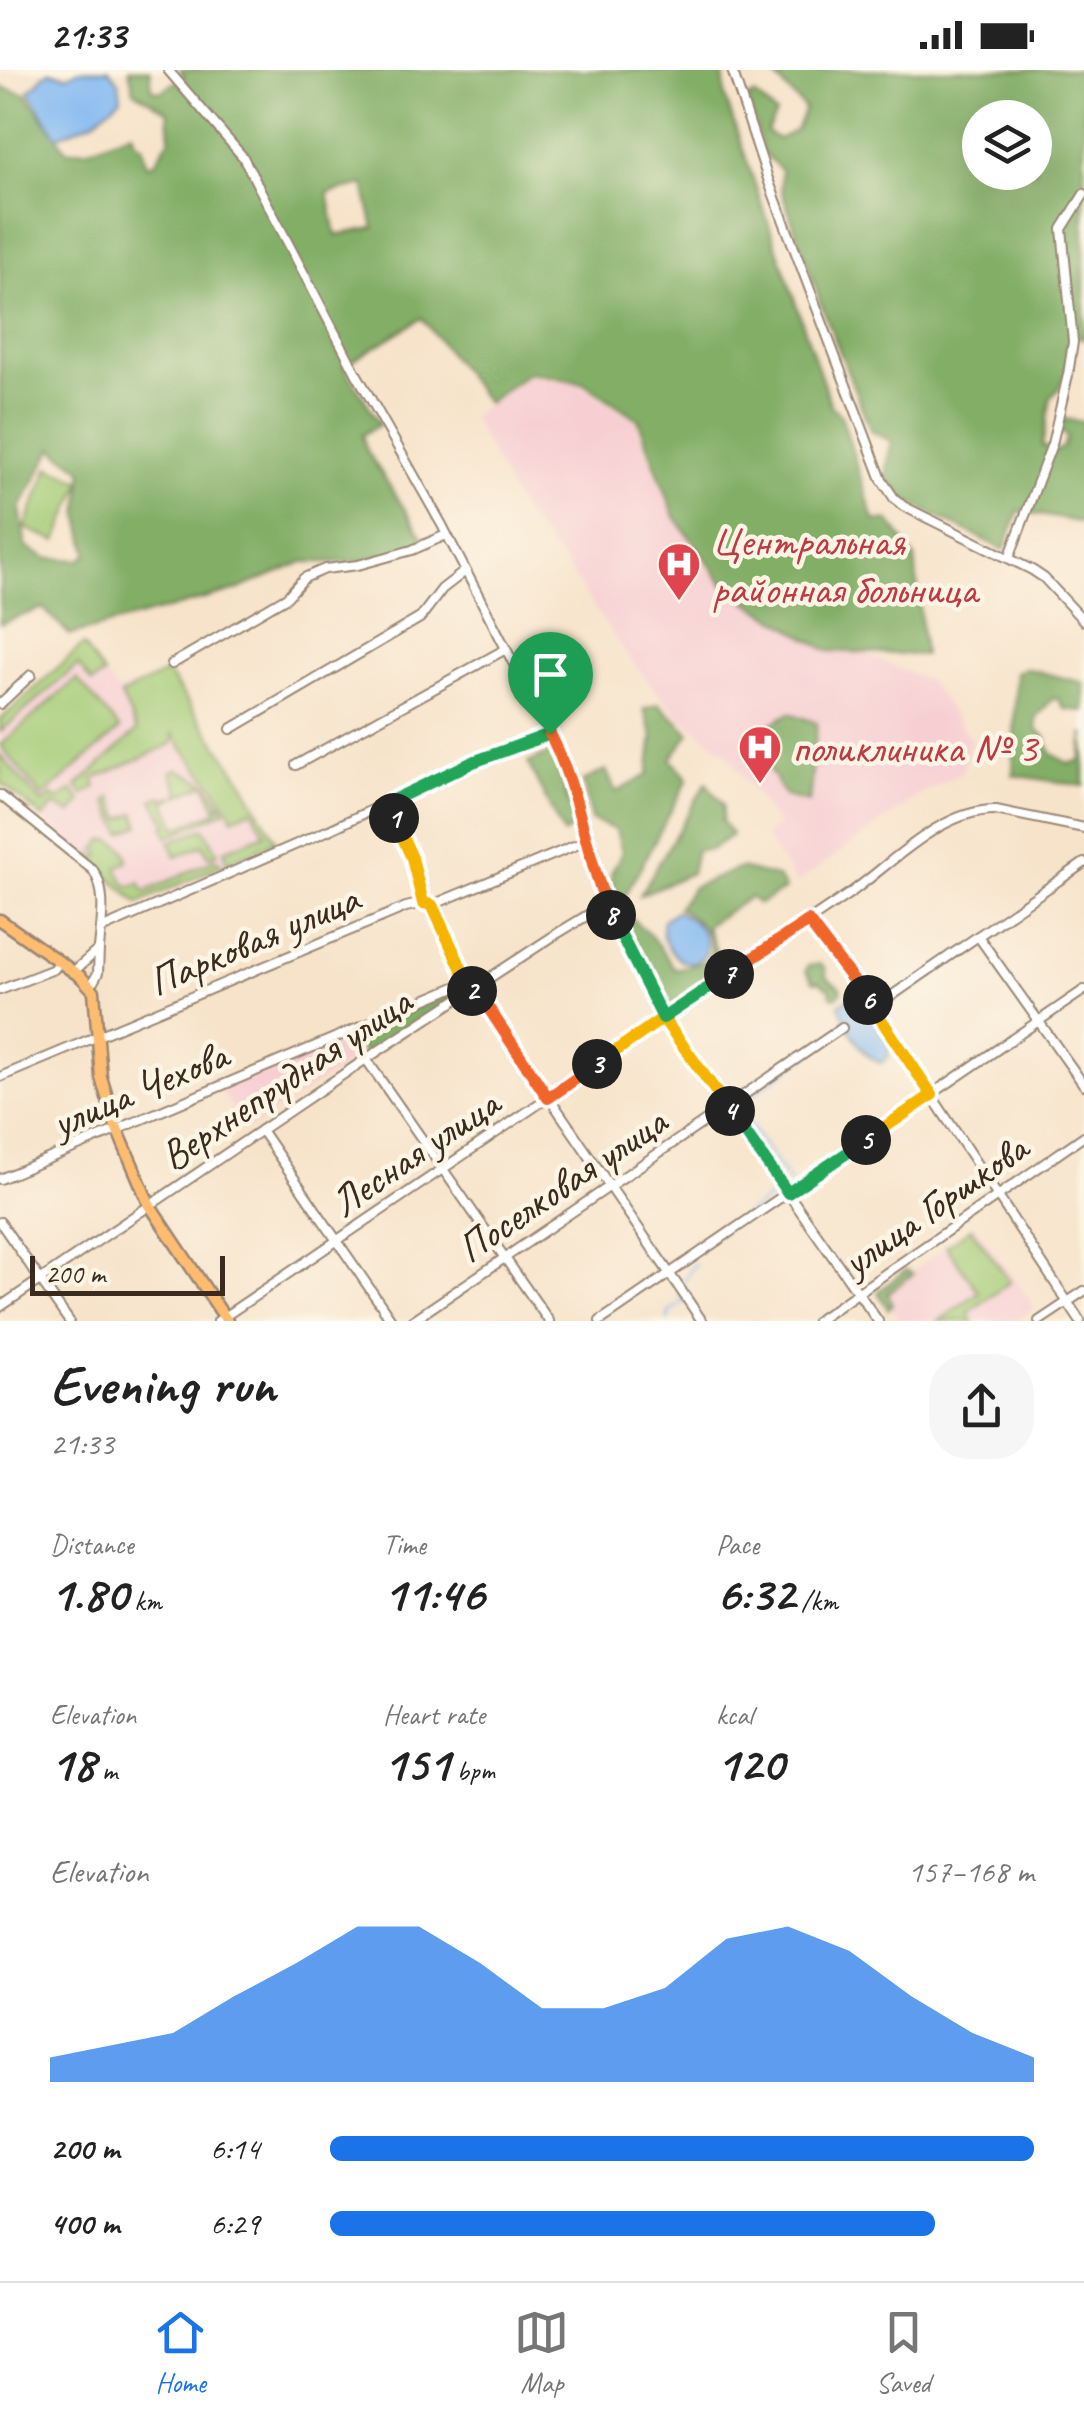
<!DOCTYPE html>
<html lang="en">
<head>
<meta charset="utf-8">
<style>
  :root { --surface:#fff; --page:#f6f6f6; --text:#222; --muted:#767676; --line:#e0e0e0; --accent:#1a73e8 }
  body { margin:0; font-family:Caveat,sans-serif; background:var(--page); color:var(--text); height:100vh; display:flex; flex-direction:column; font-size:38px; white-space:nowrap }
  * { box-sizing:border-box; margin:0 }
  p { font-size:32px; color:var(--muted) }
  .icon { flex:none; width:55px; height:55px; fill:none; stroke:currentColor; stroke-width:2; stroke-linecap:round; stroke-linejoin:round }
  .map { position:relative; height:1251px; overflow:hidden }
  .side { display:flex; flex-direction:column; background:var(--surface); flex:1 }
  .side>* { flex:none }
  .tools { position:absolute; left:962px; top:30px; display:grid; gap:20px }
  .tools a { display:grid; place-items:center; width:90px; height:90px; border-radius:50%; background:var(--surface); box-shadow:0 10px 40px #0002; font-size:50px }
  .scale { position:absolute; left:30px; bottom:25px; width:195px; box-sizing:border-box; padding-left:10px; border:5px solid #3b2a1e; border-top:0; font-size:28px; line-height:35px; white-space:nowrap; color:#3b2a1e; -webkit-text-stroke:8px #fcf5e5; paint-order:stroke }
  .pin { position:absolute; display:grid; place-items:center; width:85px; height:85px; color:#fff; margin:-102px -42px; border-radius:50% 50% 50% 0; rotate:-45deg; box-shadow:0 0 10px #0007 }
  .pin .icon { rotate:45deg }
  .km { position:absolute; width:50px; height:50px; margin:-25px; border-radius:50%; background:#222; color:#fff; font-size:28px; line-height:50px; text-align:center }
  .round { display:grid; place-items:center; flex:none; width:105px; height:105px; border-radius:40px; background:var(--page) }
  .head { display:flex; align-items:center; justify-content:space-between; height:170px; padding:0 50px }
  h1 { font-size:55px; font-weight:800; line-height:75px }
  .stats { display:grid; grid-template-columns:repeat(3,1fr); gap:15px; height:170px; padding:10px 50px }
  .stats div { display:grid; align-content:center }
  .stats b { font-size:50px; font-weight:800 }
  .stats small { font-size:28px; font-weight:400 }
  .stats p { font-size:28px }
  .chart { height:280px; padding:20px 50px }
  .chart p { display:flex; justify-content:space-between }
  .chart svg { width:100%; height:180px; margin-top:10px; fill:var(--accent); opacity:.7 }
  ul { padding:0 50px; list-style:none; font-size:32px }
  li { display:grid; grid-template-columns:160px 120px 1fr; align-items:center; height:75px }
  li i { height:25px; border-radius:12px; background:var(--accent) }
  .status { display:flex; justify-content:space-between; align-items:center; height:70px; padding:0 50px; background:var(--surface); direction:ltr }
  .status svg { height:28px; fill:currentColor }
  .menu { display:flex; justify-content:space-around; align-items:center; height:140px; border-top:2px solid var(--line); background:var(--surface); font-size:28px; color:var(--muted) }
  .menu a { display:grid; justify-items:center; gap:5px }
  .menu .active { color:var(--accent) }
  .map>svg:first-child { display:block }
</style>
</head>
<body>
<div class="status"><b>21:33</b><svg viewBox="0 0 49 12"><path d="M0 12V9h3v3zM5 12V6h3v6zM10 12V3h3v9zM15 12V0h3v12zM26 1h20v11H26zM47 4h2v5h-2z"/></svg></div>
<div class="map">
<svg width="1084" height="1251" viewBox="0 0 1084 1251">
  <rect width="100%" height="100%" fill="#fcf5e5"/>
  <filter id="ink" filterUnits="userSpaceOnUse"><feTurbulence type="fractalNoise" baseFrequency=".01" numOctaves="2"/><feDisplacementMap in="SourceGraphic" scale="20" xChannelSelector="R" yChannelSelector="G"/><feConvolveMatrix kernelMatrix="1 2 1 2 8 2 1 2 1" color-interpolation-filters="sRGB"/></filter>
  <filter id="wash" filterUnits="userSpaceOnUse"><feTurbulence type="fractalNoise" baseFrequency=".0048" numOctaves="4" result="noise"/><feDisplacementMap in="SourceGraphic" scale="40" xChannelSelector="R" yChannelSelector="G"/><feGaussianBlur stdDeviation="2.25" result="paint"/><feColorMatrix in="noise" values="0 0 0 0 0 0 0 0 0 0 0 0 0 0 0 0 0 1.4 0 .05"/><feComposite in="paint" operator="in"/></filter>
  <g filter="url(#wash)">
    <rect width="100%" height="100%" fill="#f7e3ca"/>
    <!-- built -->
    <g fill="#f7cfd3">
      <path d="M529 306 577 313 635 350 662 421 706 498 844 575 929 611 971 670 962 703 923 723 797 813 764 766 778 755 726 683 676 644 624 582 565 494 521 440 471 347Z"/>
      <path d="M83 575 118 622 167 602 241 709 276 771 138 833 0 712V650Z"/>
      <path d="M337 970 352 991 247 1058 219 1019Z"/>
      <path d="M975 1155 1035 1237 1016 1251H901L882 1224Z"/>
    </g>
    <!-- green -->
    <g fill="#a3ca75" stroke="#6f7a4a" stroke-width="2.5">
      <path d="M49 397 82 411 57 471 25 458Z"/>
      <path d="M83 575 104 605 92 613 78 595 0 662V650Z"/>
      <path d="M167 602 241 709 276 771 227 793 224 780 265 764 252 739 233 748C219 715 187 689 173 664L172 674 94 709 96 717 83 725 77 716 137 661 121 625Z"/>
      <path d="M77 609 120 659 42 727 0 675Z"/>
      <path d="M0 685 42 733 52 725 57 730 73 720 81 732 71 744 54 735 43 748 0 712Z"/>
      <path d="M177 699 206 713 222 734 215 736 205 714 176 727 180 722 171 702Z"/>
      <path d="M162 726 164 729 172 726 173 728 165 732 177 758 217 741 216 738 223 735 225 741 168 767 164 756 167 754 153 730Z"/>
      <path d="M112 727 121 749 135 743 140 755 122 763 107 731Z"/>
      <path d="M204 758 218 783 209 787 203 775 176 787 170 772Z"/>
      <path d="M110 770C120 773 128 780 128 791L117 798 126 815 134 816 140 812 145 822 216 789 222 795 138 833 88 787 92 784 98 788 101 784 96 779 103 771Z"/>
      <path d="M971 1158 1010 1212 968 1243 973 1251H939L979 1222 946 1176Z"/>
    </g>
    <!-- forest -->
    <g fill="#82ae66" stroke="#5e6c42" stroke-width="2.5" fill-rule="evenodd">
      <path d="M129 0H150L152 19 160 22 184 6 180 0H723L725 27 831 336 841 345 874 450 890 451 915 488 924 585 828 581 728 520 675 447 638 349 584 313 529 302 487 333 422 248 344 296 380 354 362 365 367 381 427 474 356 492H303L234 521 70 565 43 538 0 554V17L26 24 67 81 89 79 132 62 137 74 142 75 146 94H154L170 68 168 42 134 21ZM364 115 374 158 336 165 328 123ZM53 378C62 387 74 391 83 401L79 443 88 484 80 490 47 488 26 477 20 438Z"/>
      <path d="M769 0H1084V269L1071 263C1068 285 1069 312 1051 327L1042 376 1055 381 1063 377 1067 367 1060 361 1063 349 1084 352V453L1019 441 1004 480 902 429 886 406 891 371 871 361 821 234 781 119V100L763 82 747 28 755 25 776 44 767 62 778 69 796 60 805 39ZM980 48H1035V102H980Z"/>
      <path d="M1024 598 1084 613V641L1065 639 1058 629H1052L1036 649 1037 660 1046 667 1051 683 1069 694 1081 690 1084 663V716L1013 705 1016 603Z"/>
      <path d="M659 634 690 663 671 689 688 709 624 828 614 824 611 804 622 782 616 760 591 750 583 711 606 700 616 722 648 705 653 666 644 639Z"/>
      <path d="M790 643 817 653 809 732 785 726 750 666Z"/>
      <path d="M552 682 576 756 563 764 528 693Z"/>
      <path d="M706 713 723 734 722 751 732 765 710 780H696L691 803 640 825Z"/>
      <path d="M740 798 777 807 785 819 759 834 750 827 706 856 717 883 731 897 668 939 625 854 630 847 652 867 676 900 709 890C718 865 696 849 678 837L693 817Z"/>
      <path d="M821 894 826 900V907L840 917 841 923 836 927 831 926 830 920 819 911 814 912 806 901 808 896Z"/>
      <path d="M463 917 465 920 366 986 350 965Z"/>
      <path d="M906 1200 913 1204 888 1223 892 1234 888 1239 878 1222Z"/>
    </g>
    <!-- water -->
    <g fill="#83b9f2" stroke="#5f7288" stroke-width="2.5">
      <path d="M78 0H109L119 12 121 28 94 51 57 67 29 21 49 1 67 6Z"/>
      <path d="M676 841C694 849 711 864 705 885L693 893 681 891C668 880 659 866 663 850Z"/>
      <path d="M851 927 858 930 887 970 889 986 881 993C861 986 846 954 839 934Z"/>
    </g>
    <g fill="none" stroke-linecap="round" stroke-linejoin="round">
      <!-- stream -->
      <g stroke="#83b9f2" stroke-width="2.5">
        <path d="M790 1113 736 1036 817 979"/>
        <path d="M696 1180 780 1120"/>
        <path d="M685 1219 682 1214 695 1193"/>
        <path d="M668 1251 669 1242 684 1232 679 1224"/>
      </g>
    </g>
  </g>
  <g filter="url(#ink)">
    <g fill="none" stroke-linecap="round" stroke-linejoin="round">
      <!-- minor casing -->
      <g stroke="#998674" stroke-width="12">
        <g id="minor">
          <path d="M168 0 243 87 356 303 442 455 566 695 598 811 654 933 878 1251"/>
          <path d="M732 0 769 112 882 410 894 428 903 436 1032 500 1044 508 1084 551"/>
          <path d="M1009 488 1052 374 1068 305 1073 272 1062 159 1084 124"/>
          <path d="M172 594 287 527 304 508 325 499 358 495 412 480 446 465"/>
          <path d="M0 634 31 605"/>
          <path d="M231 659 420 548 442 519 464 502"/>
          <path d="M296 695 504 580"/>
          <path d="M0 725 93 800C108 822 101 854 99 879"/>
          <path d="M387 733 412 787 423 833"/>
          <path d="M432 835 467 913"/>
          <path d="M809 851 874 938 1080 1251"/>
          <path d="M101 859 329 760 473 692 550 664"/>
          <path d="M978 866 1084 1015"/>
          <path d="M73 902 99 879 98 903 91 916"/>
          <path d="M475 919 702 1251"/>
          <path d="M0 920 54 899 60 892"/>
          <path d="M874 938 1084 793"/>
          <path d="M366 989 549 1251"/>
          <path d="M0 1007 406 837 423 833 432 835 586 771"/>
          <path d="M261 1060 392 1251"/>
          <path d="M0 1109 467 912"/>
          <path d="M0 1152 69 1251"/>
          <path d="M0 1237 366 989 558 863 606 834"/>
          <path d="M218 1251 853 821C894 791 943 739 996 740L1084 758"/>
          <path d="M412 1251 842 958"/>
          <path d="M600 1251 1084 920"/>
          <path d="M817 1251 1084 1066"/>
          <path d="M1039 1251 1084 1221"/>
        </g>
      </g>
      <!-- major casing -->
      <g stroke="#998674" stroke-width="15">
        <path id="major" d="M0 850 81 907 94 921 101 1007 115 1054 149 1134 227 1251"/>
      </g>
      <!-- minor -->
      <use href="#minor" stroke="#fff" stroke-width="8"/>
      <!-- major -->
      <use href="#major" stroke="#febc70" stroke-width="10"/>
    </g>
  </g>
  <g fill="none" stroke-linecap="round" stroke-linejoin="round" filter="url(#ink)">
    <!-- split-1 casing -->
    <g stroke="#fff" stroke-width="20">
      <path id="split-1" d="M394 748 387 733 473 692 550 664"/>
    </g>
    <!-- split-2 casing -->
    <g stroke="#fff" stroke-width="20">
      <path id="split-2" d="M394 748 412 788 423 833 432 835 472 921"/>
    </g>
    <!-- split-3 casing -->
    <g stroke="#fff" stroke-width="20">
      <path id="split-3" d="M472 921 476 919 548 1028 597 994"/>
    </g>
    <!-- split-4 casing -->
    <g stroke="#fff" stroke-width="20">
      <path id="split-4" d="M597 994 663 948 730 1041"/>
    </g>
    <!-- split-5 casing -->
    <g stroke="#fff" stroke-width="20">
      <path id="split-5" d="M730 1041 788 1123 866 1070"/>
    </g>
    <!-- split-6 casing -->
    <g stroke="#fff" stroke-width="20">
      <path id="split-6" d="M866 1070 932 1025 868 930"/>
    </g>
    <!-- split-7 casing -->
    <g stroke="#fff" stroke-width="20">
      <path id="split-7" d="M729 904 808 851 868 930"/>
    </g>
    <!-- split-8 casing -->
    <g stroke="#fff" stroke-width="20">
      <path id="split-8" d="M611 845 663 948 729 904"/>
    </g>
    <!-- split-9 casing -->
    <g stroke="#fff" stroke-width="20">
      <path id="split-9" d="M550 664C580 721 585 786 611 845"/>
    </g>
    <!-- split-1 -->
    <use href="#split-1" stroke="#22a559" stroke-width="12"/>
    <!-- split-2 -->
    <use href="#split-2" stroke="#f5b400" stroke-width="12"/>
    <!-- split-3 -->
    <use href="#split-3" stroke="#f0652b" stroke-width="12"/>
    <!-- split-4 -->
    <use href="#split-4" stroke="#f5b400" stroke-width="12"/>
    <!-- split-5 -->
    <use href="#split-5" stroke="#22a559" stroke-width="12"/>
    <!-- split-6 -->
    <use href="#split-6" stroke="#f5b400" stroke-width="12"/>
    <!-- split-7 -->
    <use href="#split-7" stroke="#f0652b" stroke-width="12"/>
    <!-- split-8 -->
    <use href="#split-8" stroke="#22a559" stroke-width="12"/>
    <!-- split-9 -->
    <use href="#split-9" stroke="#f0652b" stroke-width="12"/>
  </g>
  <!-- icons -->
  <defs>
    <g id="hospital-pin" transform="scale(2.25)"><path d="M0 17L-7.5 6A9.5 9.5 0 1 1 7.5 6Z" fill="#e0444e" stroke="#fcf5e5"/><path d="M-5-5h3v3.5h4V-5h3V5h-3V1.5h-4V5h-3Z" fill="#fff"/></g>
  </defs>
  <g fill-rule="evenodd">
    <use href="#hospital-pin" x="679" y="494"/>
    <use href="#hospital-pin" x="760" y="677"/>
  </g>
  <g text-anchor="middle" stroke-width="9" stroke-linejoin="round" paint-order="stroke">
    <!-- health labels -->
    <g font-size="42" fill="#be3a42" stroke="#fcf5e5" text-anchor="start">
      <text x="712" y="485">Центральная<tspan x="712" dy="48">районная больница</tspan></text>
      <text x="792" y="692">поликлиника № 3</text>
    </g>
    <!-- street labels -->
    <g font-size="42" fill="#3b2a1e" stroke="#fcf5e5">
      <text transform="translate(253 869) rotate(-23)" y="15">Парковая улица</text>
      <text transform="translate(285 1008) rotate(-34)" y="15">Верхнепрудная улица</text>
      <text transform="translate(139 1018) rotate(-23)" y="15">улица Чехова</text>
      <text transform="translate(414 1082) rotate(-34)" y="15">Лесная улица</text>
      <text transform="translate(561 1114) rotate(-34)" y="15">Поселковая улица</text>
      <text transform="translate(934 1134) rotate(-35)" y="15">улица Горшкова</text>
    </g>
  </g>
</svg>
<div class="tools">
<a><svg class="icon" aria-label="layers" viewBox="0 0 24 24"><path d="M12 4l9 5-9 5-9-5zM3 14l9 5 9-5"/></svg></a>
</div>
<div class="scale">200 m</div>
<div class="pin" style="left:550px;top:664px;background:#1e9e55"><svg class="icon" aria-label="arrive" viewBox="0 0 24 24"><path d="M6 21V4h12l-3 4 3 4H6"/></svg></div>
<b class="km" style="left:394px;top:748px">1</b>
<b class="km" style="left:472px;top:921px">2</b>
<b class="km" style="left:597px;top:994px">3</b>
<b class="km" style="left:730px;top:1041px">4</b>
<b class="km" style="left:866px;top:1070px">5</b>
<b class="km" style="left:868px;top:930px">6</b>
<b class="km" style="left:729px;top:904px">7</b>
<b class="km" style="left:611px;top:845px">8</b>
</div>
<section class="side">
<div class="head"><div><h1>Evening run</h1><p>21:33</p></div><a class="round"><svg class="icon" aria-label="share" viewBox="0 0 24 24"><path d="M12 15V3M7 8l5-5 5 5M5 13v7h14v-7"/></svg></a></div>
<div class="stats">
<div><p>Distance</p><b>1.80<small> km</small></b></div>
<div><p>Time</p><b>11:46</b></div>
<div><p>Pace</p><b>6:32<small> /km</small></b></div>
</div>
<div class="stats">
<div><p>Elevation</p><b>18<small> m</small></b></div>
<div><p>Heart rate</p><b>151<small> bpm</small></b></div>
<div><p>kcal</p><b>120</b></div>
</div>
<div class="chart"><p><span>Elevation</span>157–168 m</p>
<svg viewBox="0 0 160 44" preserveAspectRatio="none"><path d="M0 44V38L10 35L20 32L30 23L40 15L50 6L60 6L70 15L80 26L90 26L100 21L110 9L120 6L130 12L140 23L150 32L160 38V44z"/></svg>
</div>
<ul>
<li><b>200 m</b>6:14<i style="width:100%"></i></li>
<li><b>400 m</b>6:29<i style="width:86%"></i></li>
</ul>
</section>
<nav class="menu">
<a class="active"><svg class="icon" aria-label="home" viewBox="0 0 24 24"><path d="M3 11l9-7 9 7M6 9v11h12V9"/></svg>Home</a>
<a><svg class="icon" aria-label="map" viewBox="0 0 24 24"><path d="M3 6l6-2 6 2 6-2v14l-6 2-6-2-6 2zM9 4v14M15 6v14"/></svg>Map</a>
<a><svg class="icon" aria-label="saved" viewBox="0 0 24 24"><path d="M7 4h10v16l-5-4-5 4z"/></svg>Saved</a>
</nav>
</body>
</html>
